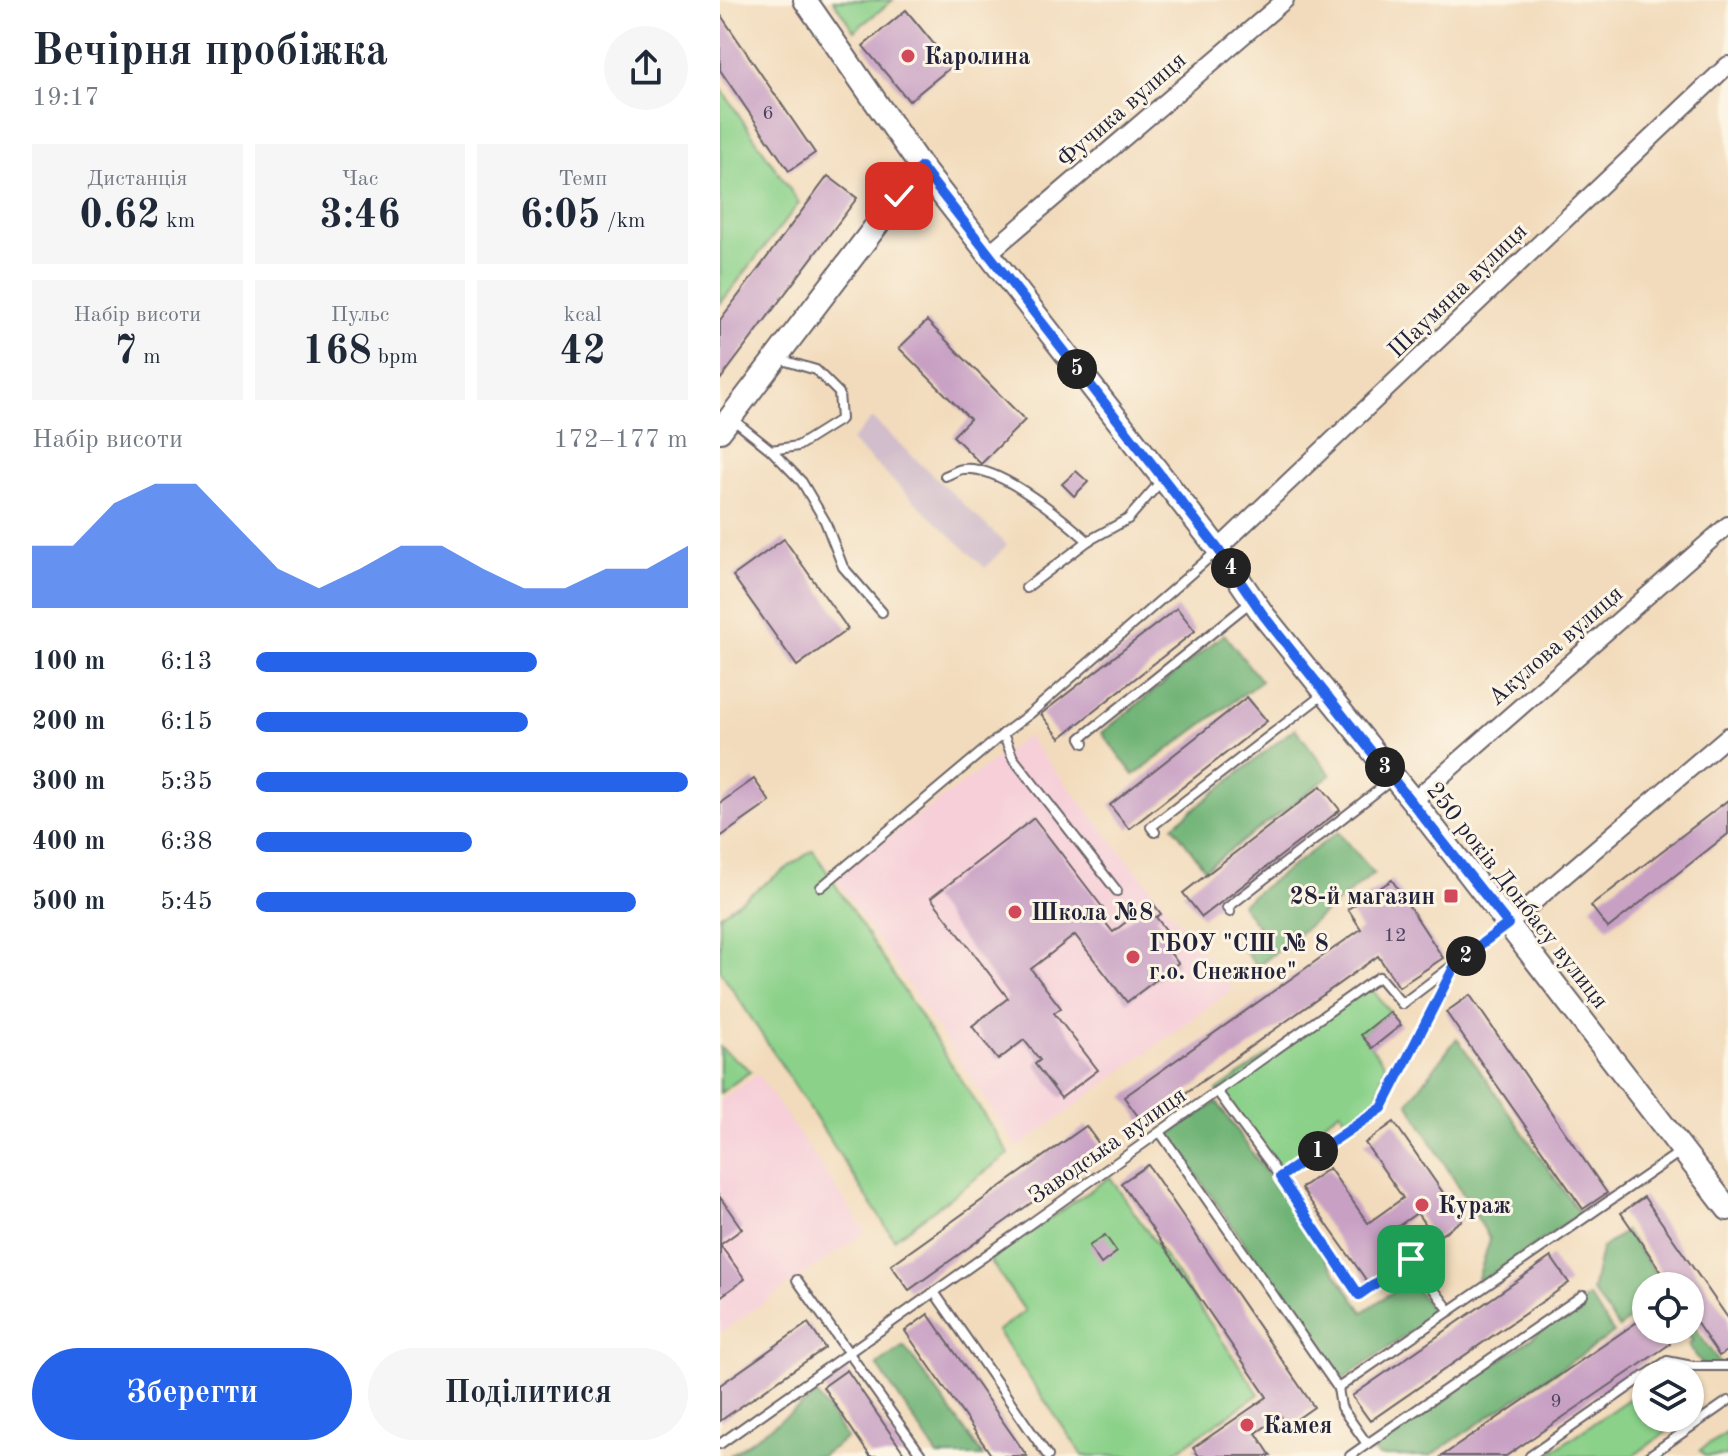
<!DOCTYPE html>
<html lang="uk">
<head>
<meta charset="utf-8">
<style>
  :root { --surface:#fff; --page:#f6f6f7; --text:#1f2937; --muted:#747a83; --accent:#2563eb }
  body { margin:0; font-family:"Old Standard TT",serif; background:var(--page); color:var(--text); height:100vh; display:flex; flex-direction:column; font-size:30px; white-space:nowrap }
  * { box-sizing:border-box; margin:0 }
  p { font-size:26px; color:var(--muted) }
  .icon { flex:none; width:44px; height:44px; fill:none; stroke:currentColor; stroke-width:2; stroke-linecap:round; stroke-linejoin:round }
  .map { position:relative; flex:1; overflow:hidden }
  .sheet { display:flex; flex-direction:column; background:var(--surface); width:720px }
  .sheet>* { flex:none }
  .fabs { position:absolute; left:912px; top:1272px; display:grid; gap:16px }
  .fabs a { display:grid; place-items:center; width:72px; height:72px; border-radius:50%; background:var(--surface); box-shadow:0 2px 6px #0004; font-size:40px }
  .pin { position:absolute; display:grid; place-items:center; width:68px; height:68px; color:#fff; margin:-34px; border-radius:16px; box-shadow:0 4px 12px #0006 }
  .km { position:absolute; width:40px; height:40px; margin:-20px; border-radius:50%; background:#222; color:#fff; font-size:22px; line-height:40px; text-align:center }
  .round { display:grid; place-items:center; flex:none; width:84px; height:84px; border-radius:42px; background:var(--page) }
  .headline { display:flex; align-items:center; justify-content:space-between; height:136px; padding:0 32px }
  h1 { font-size:44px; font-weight:800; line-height:60px }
  .stats { display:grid; grid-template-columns:repeat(3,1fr); gap:12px; height:136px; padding:8px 32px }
  .stats div { display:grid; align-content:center; border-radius:0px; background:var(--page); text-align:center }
  .stats b { font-size:40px; font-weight:800 }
  .stats small { font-size:22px; font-weight:400 }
  .stats p { font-size:22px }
  .chart { height:224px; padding:16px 32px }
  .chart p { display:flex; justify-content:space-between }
  .chart svg { width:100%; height:144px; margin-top:8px; fill:var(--accent); opacity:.7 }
  .action { display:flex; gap:16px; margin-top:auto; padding:16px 32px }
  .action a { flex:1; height:92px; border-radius:48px; background:var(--accent); color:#fff; font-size:32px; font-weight:800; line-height:92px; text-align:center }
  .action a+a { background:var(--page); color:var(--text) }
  ul { padding:0 32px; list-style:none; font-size:26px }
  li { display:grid; grid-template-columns:128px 96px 1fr; align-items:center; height:60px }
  li i { height:20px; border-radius:10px; background:var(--accent) }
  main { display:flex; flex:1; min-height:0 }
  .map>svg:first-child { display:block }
</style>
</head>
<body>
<main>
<section class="sheet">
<div class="headline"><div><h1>Вечірня пробіжка</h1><p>19:17</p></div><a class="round"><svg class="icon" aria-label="share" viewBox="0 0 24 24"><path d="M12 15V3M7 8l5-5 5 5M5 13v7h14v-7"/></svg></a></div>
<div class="stats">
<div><p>Дистанція</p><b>0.62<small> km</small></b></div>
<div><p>Час</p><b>3:46</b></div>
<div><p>Темп</p><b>6:05<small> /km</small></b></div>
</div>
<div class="stats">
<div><p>Набір висоти</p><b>7<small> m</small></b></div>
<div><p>Пульс</p><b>168<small> bpm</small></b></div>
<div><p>kcal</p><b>42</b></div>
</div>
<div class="chart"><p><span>Набір висоти</span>172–177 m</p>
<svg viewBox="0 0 160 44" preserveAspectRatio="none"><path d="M0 44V25L10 25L20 12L30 6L40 6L50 19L60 32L70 38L80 32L90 25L100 25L110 32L120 38L130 38L140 32L150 32L160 25V44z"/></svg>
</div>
<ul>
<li><b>100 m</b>6:13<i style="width:65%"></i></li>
<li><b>200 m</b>6:15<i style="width:63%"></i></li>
<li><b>300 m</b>5:35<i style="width:100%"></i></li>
<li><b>400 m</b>6:38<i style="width:50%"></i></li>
<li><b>500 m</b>5:45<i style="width:88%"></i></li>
</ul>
<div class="action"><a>Зберегти</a><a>Поділитися</a></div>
</section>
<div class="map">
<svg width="1008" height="1456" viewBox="0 0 1008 1456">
  <rect width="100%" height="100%" fill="#fcf5e5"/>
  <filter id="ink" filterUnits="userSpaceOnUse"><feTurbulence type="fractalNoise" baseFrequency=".0125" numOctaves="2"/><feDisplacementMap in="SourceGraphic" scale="16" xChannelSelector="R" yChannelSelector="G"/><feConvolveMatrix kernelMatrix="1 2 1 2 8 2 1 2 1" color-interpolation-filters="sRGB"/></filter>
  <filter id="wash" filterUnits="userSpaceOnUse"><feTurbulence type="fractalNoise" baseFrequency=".006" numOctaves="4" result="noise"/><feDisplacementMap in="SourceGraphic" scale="32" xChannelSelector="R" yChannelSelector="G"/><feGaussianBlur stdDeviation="1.8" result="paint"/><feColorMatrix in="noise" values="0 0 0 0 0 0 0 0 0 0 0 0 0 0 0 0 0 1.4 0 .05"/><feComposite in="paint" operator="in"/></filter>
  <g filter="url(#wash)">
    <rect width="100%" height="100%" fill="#f2dbbc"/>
    <!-- built -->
    <g fill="#f6cfd9">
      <path d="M307 736 513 989 298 1148 115 877Z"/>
      <path d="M38 1074 146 1232 0 1333V1100Z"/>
    </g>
    <!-- industrial -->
    <path fill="#d1bdcb" d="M152 418 287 545 265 568 131 441Z"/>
    <!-- green -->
    <g fill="#8bd18a" stroke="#567a62" stroke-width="2">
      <path d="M113 0H173L134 31Z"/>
      <path d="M0 87 79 203 0 304Z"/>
      <path d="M93 850 289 1154 174 1239 0 970V915Z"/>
      <path d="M648 984 670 1012 642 1035 665 1065 657 1101 631 1128 620 1111 591 1132 602 1148 560 1177 497 1091Z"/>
      <path d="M0 1047 31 1071 0 1093Z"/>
      <path d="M390 1177 539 1394 449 1456H363L277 1331 305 1311 270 1260Z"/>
      <path d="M926 1387V1418H966L913 1456H826Z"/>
      <path d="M1008 1432V1456H985L980 1450Z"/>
    </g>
    <!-- forest -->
    <g fill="#70b376" stroke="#496a58" stroke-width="2">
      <path d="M504 634 541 681 414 775 382 733Z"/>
      <path d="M575 728 611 775 485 869 453 826Z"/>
      <path d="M618 832 654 873 537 967 518 942 538 927 521 904Z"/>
      <path d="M737 1038 860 1214 756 1285 770 1239 688 1103Z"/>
      <path d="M497 1102 643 1312 690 1280 715 1315 620 1381 449 1135Z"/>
      <path d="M905 1231 945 1286H926V1305L899 1328 872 1291 881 1249Z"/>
      <path d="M869 1297 894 1333 710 1456H658L653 1451Z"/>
      <path d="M970 1321 1003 1368 984 1366 968 1345 973 1341 964 1330H970Z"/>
      <path d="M184 1346 263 1456H218L157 1365Z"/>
      <path d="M97 1395 127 1438 101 1456H9Z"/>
    </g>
    <g id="blocks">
      <!-- building -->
      <g fill="#c8a0c4">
        <path d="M186 10 232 66 189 101 143 46Z"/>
        <path d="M0 14 95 153 69 171 0 70Z"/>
        <path d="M108 176 137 198 0 380V320Z"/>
        <path d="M207 321 305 420 261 464 233 436 250 419 179 348Z"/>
        <path d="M356 471 368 482 354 496 342 484Z"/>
        <path d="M64 539 128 629 77 666 13 576Z"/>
        <path d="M457 608 475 631 340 738 321 714Z"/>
        <path d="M527 697 547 721 409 829 390 805Z"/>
        <path d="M34 779 50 802 0 837V803Z"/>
        <path d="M601 786 620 810 482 917 463 893Z"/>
        <path d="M1008 800V834L888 928 871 906Z"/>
        <path d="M314 818 383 908 377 912 393 932 432 902 441 914 436 917 457 944 448 950 458 963 407 1002 355 935 311 969 341 1008 334 1013 378 1070 341 1098 315 1064 320 1060 304 1040 278 1060 252 1026 288 998 211 898Z"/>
        <path d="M672 880 723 958 679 987 658 956 423 1123 404 1097 641 929 628 909Z"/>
        <path d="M750 995 887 1193 863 1209 726 1012Z"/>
        <path d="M670 1012 681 1025 652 1048 641 1035Z"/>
        <path d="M674 1122 742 1220 715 1239 697 1213 660 1239 676 1261 647 1281 581 1188 609 1168 648 1223 683 1198 645 1143Z"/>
        <path d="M366 1126 384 1151 189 1290 171 1265Z"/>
        <path d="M428 1165 594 1407 567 1426 561 1416 536 1433 551 1456H479L473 1448 547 1397 401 1183Z"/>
        <path d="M0 1197 22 1229 0 1245 25 1279 0 1297Z"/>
        <path d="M924 1197 1008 1318V1350L999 1356 970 1313V1286H951L901 1213Z"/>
        <path d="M385 1235 397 1252 381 1264 369 1246Z"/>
        <path d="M831 1257 849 1283 650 1421 632 1396Z"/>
        <path d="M208 1314 307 1456H272L185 1331Z"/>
        <path d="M926 1316V1330H941L950 1344 786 1456H722Z"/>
        <path d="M88 1323 105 1348 0 1421V1385Z"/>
        <path d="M127 1370 186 1456H150L103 1387Z"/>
      </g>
    </g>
  </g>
  <g filter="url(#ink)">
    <use href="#blocks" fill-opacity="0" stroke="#6b6368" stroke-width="2"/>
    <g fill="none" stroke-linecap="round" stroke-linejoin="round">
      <!-- service casing -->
      <g stroke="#6b6368" stroke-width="12">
        <g id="service">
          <path d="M11 418 51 450 82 482 105 521 123 567 162 612"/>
          <path d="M51 450 78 446 121 419 119 393 96 370 59 359"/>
          <path d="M225 476C231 474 238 469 243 469 280 465 342 518 368 541L408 519 442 480"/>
          <path d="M306 588 368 541"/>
          <path d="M364 743 361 738 532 601"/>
          <path d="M435 832 431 827 605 693"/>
          <path d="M101 887 283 734"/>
          <path d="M397 891 293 758 283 734 311 713 498 550"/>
          <path d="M510 912 507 908 674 778"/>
          <path d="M497 1091 560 1177"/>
          <path d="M440 1132 618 1388 621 1407 647 1444 630 1456"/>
          <path d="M77 1280 202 1456"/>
          <path d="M214 1292 328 1456"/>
          <path d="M730 1311 691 1259 639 1295 560 1177 662 1108 734 968"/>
          <path d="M928 1374 947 1361 972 1366H1008"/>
          <path d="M618 1388 960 1152"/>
          <path d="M0 1444 648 984 659 977 682 1004 786 925"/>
          <path d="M647 1444 863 1295"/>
          <path d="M810 1456 926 1375"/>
          <path d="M929 1456 1008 1401"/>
        </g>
      </g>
      <!-- minor casing -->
      <g stroke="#6b6368" stroke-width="20">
        <g id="minor">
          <path d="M268 254 565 0"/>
          <path d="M498 549 1008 65"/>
          <path d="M693 801 1008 525"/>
          <path d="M788 924 1008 736"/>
        </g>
      </g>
      <!-- tertiary casing -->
      <g stroke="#6b6368" stroke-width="26">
        <g id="tertiary">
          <path d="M85 0 201 167 498 549 544 616 693 801 1008 1209"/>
          <path d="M0 431 201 167"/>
        </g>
      </g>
      <!-- service -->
      <use href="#service" stroke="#fff" stroke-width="8"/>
      <!-- minor -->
      <use href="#minor" stroke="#fff" stroke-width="16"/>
      <!-- tertiary -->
      <use href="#tertiary" stroke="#fff" stroke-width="22"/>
    </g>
  </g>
  <g fill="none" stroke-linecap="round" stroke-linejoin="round" filter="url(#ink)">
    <!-- route casing -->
    <g stroke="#fff" stroke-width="16">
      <path id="route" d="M179 196 201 167 498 549 544 616 788 924 736 963 662 1108 560 1177 639 1295 691 1259"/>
    </g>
    <!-- route -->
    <use href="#route" stroke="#2563eb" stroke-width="10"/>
  </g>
  <!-- markers -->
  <g fill="#d1495b" stroke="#fcf5e5" stroke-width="3">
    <circle cx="188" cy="56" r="8"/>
    <rect x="723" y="888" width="16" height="16" rx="4"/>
    <circle cx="295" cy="912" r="8"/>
    <circle cx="413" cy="957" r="8"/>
    <circle cx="702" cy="1205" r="8"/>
    <circle cx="527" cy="1425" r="8"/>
  </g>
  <g text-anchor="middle" stroke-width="6" stroke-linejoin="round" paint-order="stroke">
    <!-- number labels -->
    <g font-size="20" fill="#4c425d">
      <text x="48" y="119">6</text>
      <text x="675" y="941">12</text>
      <text x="836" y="1407">9</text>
    </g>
    <!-- poi labels -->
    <g font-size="24" font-weight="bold" fill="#22223b" stroke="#fcf5e5" text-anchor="start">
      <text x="204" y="64">Каролина</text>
      <text x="715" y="904" text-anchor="end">28-й магазин</text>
      <text x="311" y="920">Школа №8</text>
      <text x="429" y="951">ГБОУ "СШ № 8<tspan x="429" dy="28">г.о. Снежное"</tspan></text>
      <text x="718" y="1213">Кураж</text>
      <text x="543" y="1433">Камея</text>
    </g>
    <!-- street labels -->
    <g font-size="24" fill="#22223b" stroke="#fcf5e5">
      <text transform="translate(401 109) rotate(-41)" y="8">Фучика вулиця</text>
      <text transform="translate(737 290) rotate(-44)" y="8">Шаумяна вулиця</text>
      <text transform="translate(835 645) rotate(-41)" y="8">Акулова вулиця</text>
      <text transform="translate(798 895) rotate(52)" y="8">250 років Донбасу вулиця</text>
      <text transform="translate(387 1145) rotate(-35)" y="8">Заводська вулиця</text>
    </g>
  </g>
</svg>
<div class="fabs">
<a><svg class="icon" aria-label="locate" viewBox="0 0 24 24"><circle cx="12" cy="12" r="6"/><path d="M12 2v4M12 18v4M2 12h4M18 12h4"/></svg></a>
<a><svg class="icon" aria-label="layers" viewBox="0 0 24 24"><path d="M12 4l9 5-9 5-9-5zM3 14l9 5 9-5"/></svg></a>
</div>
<div class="pin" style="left:691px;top:1259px;background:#1e9e55"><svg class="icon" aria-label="arrive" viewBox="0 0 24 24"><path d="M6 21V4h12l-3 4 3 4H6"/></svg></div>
<div class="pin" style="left:179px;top:196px;background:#d93025"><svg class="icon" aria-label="check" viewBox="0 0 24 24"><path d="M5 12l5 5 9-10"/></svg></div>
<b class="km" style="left:598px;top:1151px">1</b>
<b class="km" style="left:746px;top:956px">2</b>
<b class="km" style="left:665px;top:767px">3</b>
<b class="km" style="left:511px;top:568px">4</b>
<b class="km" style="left:357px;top:369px">5</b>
</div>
</main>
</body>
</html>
